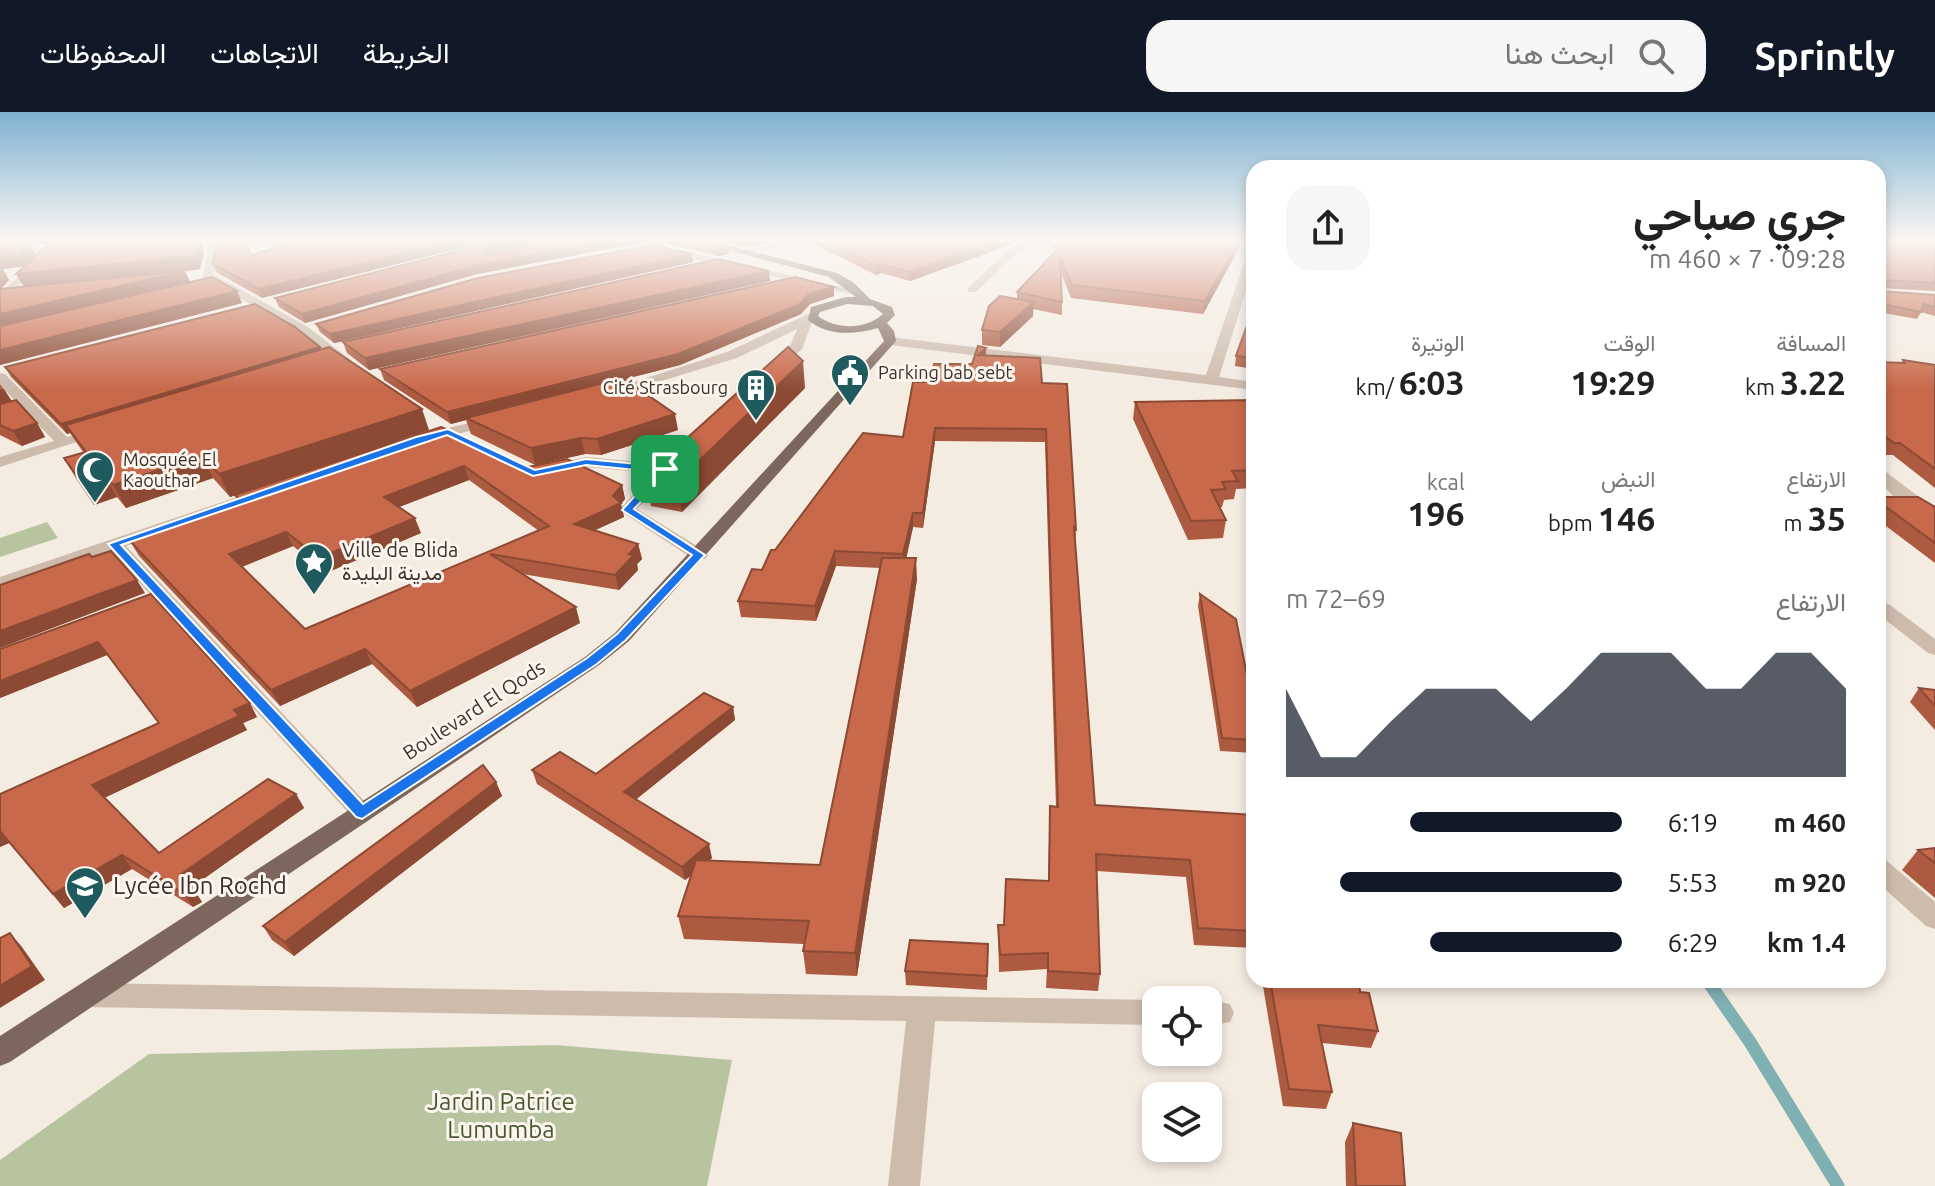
<!DOCTYPE html>
<html lang="ar">
<head>
<meta charset="utf-8">
<style>
  :root { --surface:#fff; --page:#f6f6f6; --text:#222; --muted:#767676; --accent:#111827 }
  body { margin:0; font-family:Ubuntu,Vazirmatn,sans-serif; background:var(--page); color:var(--text); direction:rtl; height:100vh; display:flex; flex-direction:column; font-size:30px; white-space:nowrap }
  * { box-sizing:border-box; margin:0 }
  p { font-size:26px; color:var(--muted) }
  .icon { flex:none; width:44px; height:44px; fill:none; stroke:currentColor; stroke-width:2; stroke-linecap:round; stroke-linejoin:round }
  .map { position:relative; flex:1; overflow:hidden; direction:ltr }
  .details { position:absolute; left:1246px; top:48px; width:640px; height:828px; display:flex; flex-direction:column; background:var(--surface); border-radius:24px; box-shadow:0 4px 12px #0003; direction:rtl }
  .details>* { flex:none }
  .tools { position:absolute; left:1142px; top:874px; display:grid; gap:16px }
  .tools a { display:grid; place-items:center; width:80px; height:80px; border-radius:16px; background:var(--surface); box-shadow:0 4px 12px #0003; font-size:40px }
  .pin { position:absolute; display:grid; place-items:center; width:68px; height:68px; color:#fff; margin:-34px; border-radius:16px; box-shadow:0 4px 12px #0006 }
  .round { display:grid; place-items:center; flex:none; width:84px; height:84px; border-radius:24px; background:var(--page) }
  .overview { display:flex; align-items:center; justify-content:space-between; height:136px; padding:0 40px }
  h1 { font-size:44px; font-weight:700; line-height:60px }
  .metrics { display:grid; grid-template-columns:repeat(3,1fr); gap:12px; height:136px; padding:8px 40px }
  .metrics div { display:grid; align-content:center }
  .metrics b { font-size:34px; font-weight:700 }
  .metrics small { font-size:22px; font-weight:400 }
  .metrics p { font-size:22px }
  .chart { height:224px; padding:16px 40px }
  .chart p { display:flex; justify-content:space-between }
  .chart svg { width:100%; height:144px; margin-top:8px; fill:var(--accent); opacity:.7 }
  ul { padding:0 40px; list-style:none; font-size:26px }
  li { display:grid; grid-template-columns:128px 96px 1fr; align-items:center; height:60px }
  li i { height:20px; border-radius:10px; background:var(--accent) }
  header { display:flex; align-items:center; gap:48px; box-sizing:border-box; height:112px; padding:0 40px; background:var(--accent); color:#fff }
  header strong { font-size:38px }
  nav { display:flex; gap:44px; margin-inline-start:auto; font-size:28px }
  .search { width:560px; height:72px; background:var(--page); display:flex; align-items:center; gap:20px; box-sizing:border-box; padding:0 28px; border-radius:24px; color:var(--muted); font-size:30px }
  .map>svg:first-child { display:block }
</style>
</head>
<body>
<header>
<strong>Sprintly</strong>
<div class="search"><svg class="icon" aria-label="search" viewBox="0 0 24 24"><circle cx="10" cy="10" r="6"/><path d="M15 15l6 6"/></svg>ابحث هنا</div>
<nav><a>الخريطة</a><a>الاتجاهات</a><a>المحفوظات</a></nav>
</header>
<div class="map">
<svg width="1935" height="1074" viewBox="0 0 1935 1074">
  <rect width="100%" height="100%" fill="#f4ebe1"/>
  <!-- green -->
  <g fill="#b8c4a0">
    <path d="M47 410 58 426 0 445V426Z"/>
    <path d="M556 933 732 948 707 1074H0V1048L149 942Z"/>
  </g>
  <g fill="none" stroke-linecap="round" stroke-linejoin="round">
    <!-- stream -->
    <path stroke="#7fb0b2" stroke-width="13" d="M1707 868 1750 930 1838 1074"/>
    <!-- minor -->
    <g fill="#cdbbac" fill-rule="evenodd">
      <path d="M210 128H220V131L323 128V132L319 133 219 134 213 162 308 215 352 249V255H342L300 221 203 165Z"/>
      <path d="M658 128H669L663 134 866 181 860 184 650 137V133Z"/>
      <path d="M791 128H811L744 143 739 140Z"/>
      <path d="M1028 128H1040L1016 142 976 180H968V176L1008 138Z"/>
      <path d="M1254 133V153L1219 265 1254 270V278L890 233 884 229 890 225 1206 263 1249 136Z"/>
      <path d="M75 135 76 137 71 140 0 142V136Z"/>
      <path d="M34 150 43 152 0 190V181Z"/>
      <path d="M808 202 818 205 812 210 802 237 776 261 764 258 791 232 797 217 737 246 615 283 603 280 727 240Z"/>
      <path d="M0 261 5 262 67 325 100 316 107 320 0 355V345L54 329 0 273Z"/>
      <path d="M494 305 499 306V312L428 329 421 325 423 322Z"/>
      <path d="M675 343 680 345V351L637 397 705 439 708 443 705 447H693L619 398 653 361 586 355 552 362 544 357 546 354 586 345 661 352Z"/>
      <path d="M1878 354 1935 397V410L1893 384 1878 368Z"/>
      <path d="M261 377 267 379V385L126 434 370 695 374 701 370 707 362 710 354 707 111 439 0 477V465Z"/>
      <path d="M1883 491 1890 493 1935 527V543L1928 541 1878 502V493Z"/>
      <path d="M1878 746 1887 749 1935 790V817L1926 814 1878 771Z"/>
      <path d="M88 871 1158 888 1156 913 935 909 920 1074H888L906 909 88 895 78 892 74 883 78 874Z"/>
      <path d="M1208 888 1230 892 1234 901 1230 910 1208 914Z"/>
    </g>
    <!-- major -->
    <path fill="#7d675c" fill-rule="evenodd" d="M690 128H706L837 161 853 170 870 187 892 195 895 203 887 211 894 219 896 229 629 529 599 553 10 950 0 954V924L585 545 615 521 884 229 878 216C853 223 828 224 808 208L811 195 846 185H856L829 165ZM847 192 873 194 883 202C865 218 837 218 818 204L820 200Z"/>
  </g>
  <!-- wall -->
  <g fill="#ac5a40" fill-rule="evenodd">
    <path d="M0 128H199L204 140 200 157 185 159 190 170 242 191 0 253ZM49 132 36 144 30 133H20ZM25 154 16 162 24 175 1 177 9 168 3 157Z"/>
    <path d="M668 128H707L729 142 718 144 669 132Z"/>
    <path d="M717 128H779L747 135Z"/>
    <path d="M812 128H1016L1010 133 910 169 881 161 876 163 812 131Z"/>
    <path d="M1063 128H1244H1239L1238 138 1203 202 1071 186 1061 161 1062 190V203L1033 197V204L1000 235 982 233V218L1017 187V180L1055 140V135Z"/>
    <path d="M1878 128H1935V179L1879 176 1880 179 1935 183V204L1921 200 1917 207 1878 200Z"/>
    <path d="M650 129 477 162 305 211 279 195 275 186 490 143Z"/>
    <path d="M692 142 693 150 334 231 320 220 316 212Z"/>
    <path d="M251 143 262 186 216 160 213 152Z"/>
    <path d="M770 169 369 258 347 241 343 230Z"/>
    <path d="M834 184 810 192 801 202 680 253 625 267 678 318 601 343 585 342 535 353 471 322 466 308 451 312 384 268 380 257Z"/>
    <path d="M1254 194V257L1235 254 1236 244Z"/>
    <path d="M986 236V243L1042 271 1076 417 1075 432 1095 693 1254 703V836L1194 833 1186 765 1097 759 1100 862 1098 879 1046 876 1047 857 999 860 998 813H1004L1048 769 1050 694 1056 695 1045 330 935 329 923 416 913 415 906 446 917 467 857 864 806 862 803 839 804 832 684 827 678 804 691 764 685 768 537 672 532 658 596 662 733 595 735 608 636 687 712 746 709 749 820 753 880 456 836 454 816 509 741 505 738 489 775 438 903 325 932 270 972 252Z"/>
    <path d="M321 237 429 318 230 385 213 366 126 396 117 385 94 393 77 368 64 346 83 340 70 321 67 322 11 265 5 255Z"/>
    <path d="M1903 248 1935 253V376L1893 343H1886L1878 336V250L1902 251Z"/>
    <path d="M0 272 12 289 37 311 45 325 22 334 0 323Z"/>
    <path d="M805 276 682 400 651 394 645 364Z"/>
    <path d="M1254 288V376L1236 377 1234 387 1224 388 1222 395H1220L1226 408 1223 426 1188 428 1133 307 1135 290Z"/>
    <path d="M441 315 528 355 622 373 625 387 621 392 624 405 595 418 638 432 642 447 637 452 638 458 619 478 522 462 580 511 417 595 372 552 280 594 139 444 130 429 238 390 235 383ZM469 368 539 419 305 517 242 455 293 434 326 461 421 421 399 395Z"/>
    <path d="M1878 385 1935 395V451L1878 408Z"/>
    <path d="M151 482 257 605 243 611 247 618 104 686 159 741 296 682 304 696 192 775 202 790 193 795 132 757 64 796 9 731 0 735V682L158 611 107 543 0 586Z"/>
    <path d="M1200 482 1254 599V641L1220 639 1198 494Z"/>
    <path d="M1919 576 1935 578V618L1910 590Z"/>
    <path d="M496 670 502 684 294 844 272 828 263 814Z"/>
    <path d="M1935 736V786L1902 758 1918 738Z"/>
    <path d="M988 832 987 878 906 873 905 859Z"/>
    <path d="M1262 868H1359L1360 880 1378 919 1371 936 1322 931 1332 980 1326 997 1283 994Z"/>
    <path d="M1353 1011 1405 1074H1346L1345 1030Z"/>
  </g>
  <!-- shaded-wall -->
  <g fill="#8c4a34">
    <path d="M199 128 204 140 200 157 185 159 190 170 0 216V202L24 175 16 162Z"/>
    <path d="M458 128H493L262 186 259 177Z"/>
    <path d="M514 128H548L488 143 484 138 486 135Z"/>
    <path d="M613 128H653L477 162 305 211 302 202 475 154Z"/>
    <path d="M746 128H779L747 135Z"/>
    <path d="M1000 128H1016L1010 133 910 169V160Z"/>
    <path d="M1239 128 1238 138 1203 202 1205 189Z"/>
    <path d="M30 133 36 144 25 154 3 157 9 168 0 178V145Z"/>
    <path d="M728 133 729 142 718 144 717 135Z"/>
    <path d="M692 142 693 150 334 231 330 222Z"/>
    <path d="M880 152 881 161 876 163V154Z"/>
    <path d="M769 159 770 169 369 258 365 246Z"/>
    <path d="M834 175V184L810 192 801 202 680 253 469 307 466 306V308L451 312 447 300Z"/>
    <path d="M237 179 242 191 0 253V238Z"/>
    <path d="M1034 190 1033 204 1000 235V220Z"/>
    <path d="M320 235 324 244 66 313 70 321 67 322 61 312Z"/>
    <path d="M986 236V248L978 243Z"/>
    <path d="M803 249 805 276 682 400 677 370Z"/>
    <path d="M4 277 12 290 0 294V278Z"/>
    <path d="M422 297 429 318 230 385 219 362Z"/>
    <path d="M675 302 678 318 601 343 597 327Z"/>
    <path d="M37 311 45 325 22 334 13 319Z"/>
    <path d="M935 316V329L923 416V401Z"/>
    <path d="M581 326 585 342 535 353 531 336Z"/>
    <path d="M202 344 213 366 126 396 113 373Z"/>
    <path d="M464 354 469 368 389 399 384 385Z"/>
    <path d="M105 363 117 385 94 393 81 370Z"/>
    <path d="M622 373 625 387 621 392 624 405 578 426 574 412 613 384Z"/>
    <path d="M913 401V415L904 457 903 442Z"/>
    <path d="M415 406 421 421 326 461 319 446Z"/>
    <path d="M286 420 293 434 236 457 229 442Z"/>
    <path d="M638 432 642 447 637 452 638 458 619 478 615 463 629 442Z"/>
    <path d="M835 439 836 454 816 509 815 494Z"/>
    <path d="M916 446 917 467 857 864 855 841Z"/>
    <path d="M137 468 145 481 0 536V519Z"/>
    <path d="M576 495 580 511 417 595 410 579Z"/>
    <path d="M98 530 107 543 0 586V569Z"/>
    <path d="M365 537 372 552 280 594 271 578Z"/>
    <path d="M250 591 257 605 243 611 247 618 102 687 92 673Z"/>
    <path d="M733 595 735 608 628 694 624 680Z"/>
    <path d="M496 670 502 684 294 844 285 830Z"/>
    <path d="M296 682 304 696 192 775 202 790 193 795 183 781 180 763Z"/>
    <path d="M0 720 9 731 0 735Z"/>
    <path d="M709 732 712 746 685 768 682 755Z"/>
    <path d="M122 743 132 757 64 796 53 782Z"/>
    <path d="M10 821 22 835 45 868 0 896V874Z"/>
  </g>
  <!-- building -->
  <g fill="#c8694b" stroke="#8c4a34" stroke-width="2" fill-rule="evenodd">
    <path d="M198 128 194 144 16 162 51 131Z"/>
    <path d="M329 128H458L259 177 213 152 217 131 246 130 251 143 298 129Z"/>
    <path d="M500 128H514L486 135 484 138 490 143 554 128H613L475 154 302 202 275 186Z"/>
    <path d="M683 128H707L728 133 717 135Z"/>
    <path d="M822 128H1000L910 160 880 152 876 154Z"/>
    <path d="M1063 128H1239L1205 189 1072 173 1060 145 1062 190 1017 180 1057 138 1055 135Z"/>
    <path d="M1878 128H1935V171L1882 168 1879 171 1880 179 1935 183V195L1924 192 1921 200 1878 191Z"/>
    <path d="M30 133 19 143 0 145V134Z"/>
    <path d="M653 133 692 142 330 222 316 212 478 166Z"/>
    <path d="M718 147 769 159 365 246 343 230Z"/>
    <path d="M185 159 0 202V177Z"/>
    <path d="M212 165 237 179 0 238V214Z"/>
    <path d="M795 165 834 175 809 182 800 192 678 242 447 300 380 257Z"/>
    <path d="M1000 184 1034 190 1000 220 982 218 989 194Z"/>
    <path d="M255 192 295 215 320 235 61 312 5 255Z"/>
    <path d="M1254 194V246L1236 244Z"/>
    <path d="M978 234 986 236 978 243 1040 246 1042 271 1067 272 1076 417 1074 415 1095 693 1254 703V819L1198 816 1190 748 1096 742 1100 862 1048 859V841L1000 843 998 813H1004L1006 767 1049 769 1050 694 1058 695 1046 317 935 316 923 401H913L903 442 835 439 815 494 738 489 752 457 762 458 771 438H775L863 321 903 325 913 270H932L934 252H972Z"/>
    <path d="M329 235 422 297 219 362 202 344 113 373 105 363 81 370 64 346 86 340 66 313Z"/>
    <path d="M788 235 803 249 677 370 645 364Z"/>
    <path d="M1903 248 1935 253V357L1900 331H1894L1878 319V250L1905 251Z"/>
    <path d="M623 266 675 302 597 327 581 326 531 336 466 306Z"/>
    <path d="M16 288 37 311 13 319 0 313V292Z"/>
    <path d="M1254 288V358L1232 359 1238 369 1222 370 1226 377 1211 378 1226 408 1191 409 1135 290Z"/>
    <path d="M441 315 528 355 567 347 622 373 613 384 621 391 574 412 638 432 629 442 634 443 615 463 490 442 576 495 410 579 365 537 271 578 130 429 241 389 235 383ZM464 354 549 414 305 517 229 442 286 420 319 446 415 406 384 385Z"/>
    <path d="M1878 385H1918L1935 395V431L1878 389Z"/>
    <path d="M111 439 137 468 0 519V473L89 442 92 445Z"/>
    <path d="M882 446H916L855 841 803 839 809 809 678 804 696 748 820 753Z"/>
    <path d="M151 482 250 591 234 598 239 604 92 673 159 741 268 667 296 682 180 763 192 775 183 781 122 743 53 782 0 719V682L159 611 98 530 0 569V537Z"/>
    <path d="M1200 482 1236 507 1254 599V628L1222 626Z"/>
    <path d="M1919 576 1935 578V594Z"/>
    <path d="M704 581 733 595 624 680 709 732 682 755 532 658 560 640 596 662Z"/>
    <path d="M483 653 496 670 285 830 263 814Z"/>
    <path d="M1935 736V751L1918 738Z"/>
    <path d="M10 821 32 854 0 874V826Z"/>
    <path d="M910 828 988 832 987 864 905 859Z"/>
    <path d="M1270 868H1359L1360 880 1369 881 1378 919 1318 913 1332 980 1289 977Z"/>
    <path d="M1353 1011 1401 1021 1405 1074H1356Z"/>
  </g>
  <!-- sky -->
  <linearGradient id="sky" x2="0" y2="1"><stop stop-color="#7eb2d2"/><stop offset="0.46" stop-color="#faf6f2"/><stop offset="1" stop-color="#faf6f2" stop-opacity="0"/></linearGradient>
  <rect width="1935" height="278" fill="url(#sky)"/>
  <!-- route -->
  <path fill="#1a73e8" stroke="#fff" stroke-width="2" fill-rule="evenodd" d="M448 317 535 358 586 347 669 355V359L634 397 705 443 626 528 597 552 362 707 356 705 108 432 416 325ZM447 323 533 364 586 353 657 360 622 398 692 443 617 522 587 546 363 692 121 433Z"/>
  <!-- icons -->
  <defs>
    <g id="civic-pin" transform="scale(2)"><path d="M0 17L-7.5 6A9.5 9.5 0 1 1 7.5 6Z" fill="#1f5a5e" stroke="#fbf5ee"/><path d="M-.6-6.5H3V-4.5H.6V-3L4-1V1h2V6H-6V1h2V-1L-.6-3ZM-1.2 2.5V6h2.4V2.5Z" fill="#fff"/></g>
    <g id="building-pin" transform="scale(2)"><path d="M0 17L-7.5 6A9.5 9.5 0 1 1 7.5 6Z" fill="#1f5a5e" stroke="#fbf5ee"/><path d="M-4-6H4V6H1V3H-1V6H-4ZM-2.5-4.3h1.7v1.8h-1.7ZM.8-4.3h1.7v1.8H.8ZM-2.5-1h1.7V.8h-1.7ZM.8-1h1.7V.8H.8Z" fill="#fff"/></g>
    <g id="mosque-pin" transform="scale(2)"><path d="M0 17L-7.5 6A9.5 9.5 0 1 1 7.5 6Z" fill="#1f5a5e" stroke="#fbf5ee"/><path d="M3.5-4.9A6 6 0 1 0 3.5 4.9A5 5 0 1 1 3.5-4.9Z" fill="#fff"/></g>
    <g id="sight-pin" transform="scale(2)"><path d="M0 17L-7.5 6A9.5 9.5 0 1 1 7.5 6Z" fill="#1f5a5e" stroke="#fbf5ee"/><path d="M0-6L1.8-2.2L6-1.7L2.9 1.2L3.7 5.4L0 3.3L-3.7 5.4L-2.9 1.2L-6-1.7L-1.8-2.2Z" fill="#fff"/></g>
    <g id="school-pin" transform="scale(2)"><path d="M0 17L-7.5 6A9.5 9.5 0 1 1 7.5 6Z" fill="#1f5a5e" stroke="#fbf5ee"/><path d="M0-5L7-2L0 1L-7-2ZM-4 1L0 2.5L4 1V4Q0 6-4 4Z" fill="#fff"/></g>
  </defs>
  <g fill-rule="evenodd">
    <use href="#civic-pin" x="850" y="261"/>
    <use href="#building-pin" x="756" y="276"/>
    <use href="#mosque-pin" x="95" y="358"/>
    <use href="#sight-pin" x="314" y="450"/>
    <use href="#school-pin" x="85" y="774"/>
  </g>
  <g text-anchor="middle" stroke-width="6" stroke-linejoin="round" paint-order="stroke">
    <!-- far-poi labels -->
    <g font-size="18" fill="#3b302b" stroke="#fbf5ee" text-anchor="start">
      <text x="878" y="267">Parking bab sebt</text>
      <text x="728" y="282" text-anchor="end">Cité Strasbourg</text>
      <text x="123" y="354">Mosquée El<tspan x="123" dy="21">Kaouthar</tspan></text>
    </g>
    <!-- poi labels -->
    <g font-size="20" fill="#3b302b" stroke="#fbf5ee" text-anchor="start">
      <text x="342" y="445">Ville de Blida<tspan x="342" dy="23">مدينة البليدة</tspan></text>
    </g>
    <!-- street labels -->
    <g font-size="20" fill="#3b302b" stroke="#fbf5ee">
      <text transform="translate(474 598) rotate(-33)" y="7">Boulevard El Qods</text>
    </g>
    <!-- near-poi labels -->
    <g font-size="24" fill="#3b302b" stroke="#fbf5ee" text-anchor="start">
      <text x="113" y="782">Lycée Ibn Rochd</text>
    </g>
    <!-- near-park labels -->
    <g font-size="24" fill="#4a5a2e" stroke="#fbf5ee">
      <text x="501" y="998">Jardin Patrice<tspan x="501" dy="28">Lumumba</tspan></text>
    </g>
  </g>
</svg>
<div class="tools">
<a><svg class="icon" aria-label="locate" viewBox="0 0 24 24"><circle cx="12" cy="12" r="6"/><path d="M12 2v4M12 18v4M2 12h4M18 12h4"/></svg></a>
<a><svg class="icon" aria-label="layers" viewBox="0 0 24 24"><path d="M12 4l9 5-9 5-9-5zM3 14l9 5 9-5"/></svg></a>
</div>
<div class="pin" style="left:665px;top:357px;background:#1e9e55"><svg class="icon" aria-label="arrive" viewBox="0 0 24 24"><path d="M6 21V4h12l-3 4 3 4H6"/></svg></div>
<section class="details">
<div class="overview"><div><h1>جري صباحي</h1><p>09:28 · 7 × 460 m</p></div><a class="round"><svg class="icon" aria-label="share" viewBox="0 0 24 24"><path d="M12 15V3M7 8l5-5 5 5M5 13v7h14v-7"/></svg></a></div>
<div class="metrics">
<div><p>المسافة</p><b>3.22<small> km</small></b></div>
<div><p>الوقت</p><b>19:29</b></div>
<div><p>الوتيرة</p><b>6:03<small> /km</small></b></div>
</div>
<div class="metrics">
<div><p>الارتفاع</p><b>35<small> m</small></b></div>
<div><p>النبض</p><b>146<small> bpm</small></b></div>
<div><p>kcal</p><b>196</b></div>
</div>
<div class="chart"><p><span>الارتفاع</span>69–72 m</p>
<svg viewBox="0 0 160 44" preserveAspectRatio="none"><path d="M0 44V17L10 38L20 38L30 27L40 17L50 17L60 17L70 27L80 17L90 6L100 6L110 6L120 17L130 17L140 6L150 6L160 17V44z"/></svg>
</div>
<ul>
<li><b>460 m</b>6:19<i style="width:63%"></i></li>
<li><b>920 m</b>5:53<i style="width:84%"></i></li>
<li><b>1.4 km</b>6:29<i style="width:57%"></i></li>
</ul>
</section>
</div>
</body>
</html>
